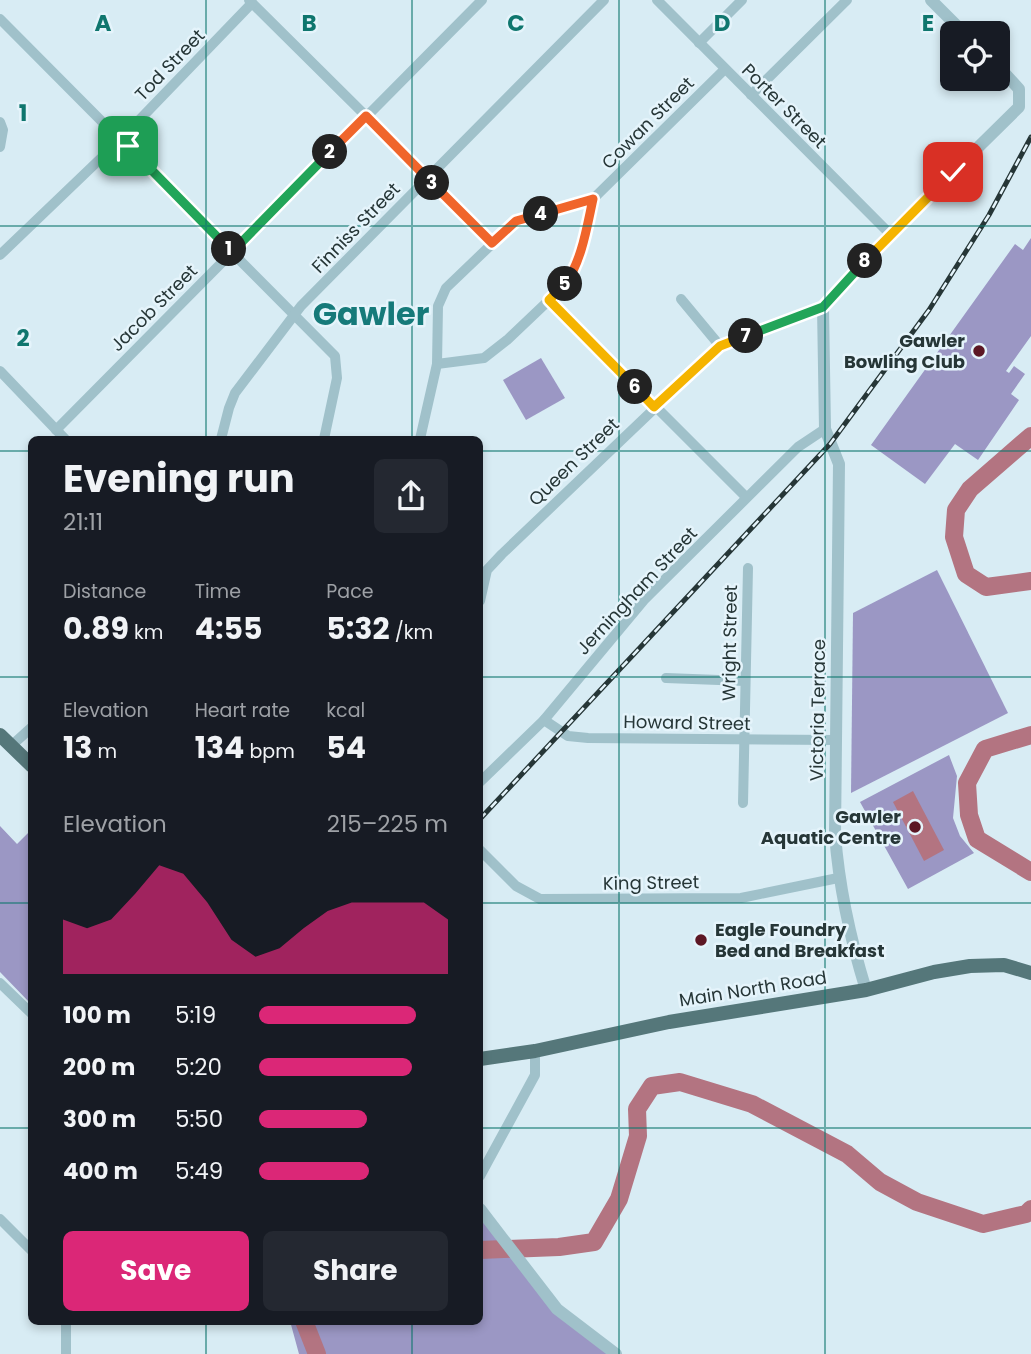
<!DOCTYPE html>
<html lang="en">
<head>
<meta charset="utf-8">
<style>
  :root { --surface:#171b24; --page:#242831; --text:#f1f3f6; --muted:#9ea1a6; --accent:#db2777 }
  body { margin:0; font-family:Poppins,sans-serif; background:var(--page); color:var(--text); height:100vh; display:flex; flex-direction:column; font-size:26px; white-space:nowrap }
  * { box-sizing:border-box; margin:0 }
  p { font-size:23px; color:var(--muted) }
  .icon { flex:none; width:38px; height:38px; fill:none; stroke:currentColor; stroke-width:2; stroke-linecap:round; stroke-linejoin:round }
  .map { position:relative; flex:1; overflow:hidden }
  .details { position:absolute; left:28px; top:436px; width:455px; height:889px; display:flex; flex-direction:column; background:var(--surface); border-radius:10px; box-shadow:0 4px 10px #0003 }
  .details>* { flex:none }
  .fabs { position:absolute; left:940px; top:21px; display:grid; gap:14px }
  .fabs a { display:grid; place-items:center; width:70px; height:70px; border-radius:10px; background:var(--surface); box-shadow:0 4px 10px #0003; font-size:35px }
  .pin { position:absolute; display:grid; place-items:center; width:60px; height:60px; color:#fff; margin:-30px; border-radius:14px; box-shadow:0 4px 10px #0006 }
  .km { position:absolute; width:35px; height:35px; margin:-18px; border-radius:50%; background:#222; color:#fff; font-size:19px; line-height:35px; text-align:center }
  .round { display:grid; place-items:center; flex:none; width:74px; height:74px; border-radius:10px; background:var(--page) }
  .summary { display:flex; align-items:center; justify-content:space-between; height:119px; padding:0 35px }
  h1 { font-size:38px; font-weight:700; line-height:52px }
  .stats { display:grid; grid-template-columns:repeat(3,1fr); gap:10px; height:119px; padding:7px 35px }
  .stats div { display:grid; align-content:center }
  .stats b { font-size:30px; font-weight:700 }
  .stats small { font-size:19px; font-weight:400 }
  .stats p { font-size:19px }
  .chart { height:196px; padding:14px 35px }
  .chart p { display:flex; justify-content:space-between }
  .chart svg { width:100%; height:126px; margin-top:7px; fill:var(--accent); opacity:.7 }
  .button { display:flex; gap:14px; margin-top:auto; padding:14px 35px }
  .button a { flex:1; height:80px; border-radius:10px; background:var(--accent); color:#fff; font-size:28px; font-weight:700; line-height:80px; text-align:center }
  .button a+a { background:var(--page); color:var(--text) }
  ul { padding:0 35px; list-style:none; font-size:23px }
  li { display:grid; grid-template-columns:112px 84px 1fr; align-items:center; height:52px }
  li i { height:18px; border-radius:9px; background:var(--accent) }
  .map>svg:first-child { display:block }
</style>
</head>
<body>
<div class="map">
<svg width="1031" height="1354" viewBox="0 0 1031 1354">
  <rect width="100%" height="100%" fill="#d8ecf4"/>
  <!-- green -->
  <g fill="#9b97c4">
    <path d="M1031 238V336L1006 371 1009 373 1014 366 1025 374 1011 394 1019 400 978 460 955 444 925 484 871 445 1015 244 1023 250Z"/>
    <path d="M541 358 565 398 526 420 503 380Z"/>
    <path d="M937 570 1008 713 851 793 853 613Z"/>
    <path d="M949 755 957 776 953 818 960 836 974 853 908 889 860 802Z"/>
    <path d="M0 826 17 844 31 830V1004L0 972Z"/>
    <path d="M480 1209 546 1298 616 1354H299L290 1321H480Z"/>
  </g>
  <!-- water -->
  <path fill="#b37481" d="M913 791 944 850 924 861 893 802Z"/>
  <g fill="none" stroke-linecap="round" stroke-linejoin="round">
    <!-- river -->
    <g stroke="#b37481" stroke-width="18">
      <path d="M1031 436 970 489 956 510 954 537 966 574 986 587 1031 581"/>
      <path d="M1031 735 985 749 967 783 969 815 977 839 1031 872"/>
      <path d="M480 1250 559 1247 594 1242 619 1199 638 1136 637 1109 652 1086 680 1082 752 1104 847 1154 880 1182 917 1202 983 1224 1026 1214 1031 1209"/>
      <path d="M304 1321 317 1354"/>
    </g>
    <!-- pedestrian -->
    <path stroke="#a0c1ca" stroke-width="7" d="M366 116 427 178"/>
    <!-- minor -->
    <g stroke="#a0c1ca" stroke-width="10">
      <path d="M249 0 366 116"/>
      <path d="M657 0 890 234"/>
      <path d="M0 19 335 356 337 378 324 439"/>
      <path d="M699 43 742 0"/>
      <path d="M751 95 847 0"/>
      <path d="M0 122 3 130 0 147"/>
      <path d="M427 178 492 244"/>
      <path d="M593 199 584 238 567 283 507 340 484 358 437 364 438 306 446 288 516 221Z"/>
      <path d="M593 199 725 69"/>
      <path d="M0 255 121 139 252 3"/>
      <path d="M681 299 720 346"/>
      <path d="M549 300 746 497"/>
      <path d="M0 371 65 439"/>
      <path d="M56 430 482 0"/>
      <path d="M221 439 229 408 235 393 301 306 604 0"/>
      <path d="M420 439 437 364"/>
      <path d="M480 601 487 570 502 554 720 346 823 307"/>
      <path d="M666 678 745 681"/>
      <path d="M544 720 568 736 588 738 836 740"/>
      <path d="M11 746 32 727"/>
      <path d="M480 782 544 720 644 600 798 447 825 429"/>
      <path d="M743 803 748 568"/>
      <path d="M480 850 516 886 540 899 741 898 838 878"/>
      <path d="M0 983 32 1014"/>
      <path d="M480 1176 535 1075V1051"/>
      <path d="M0 1219 32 1251"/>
      <path d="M66 1321V1354"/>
    </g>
    <!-- tertiary -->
    <g stroke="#a0c1ca" stroke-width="12">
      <path d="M931 0 964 33"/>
      <path d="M866 990C850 938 839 888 835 834L839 464 825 429 823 307 890 234 1019 107V89L998 66"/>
      <path d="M480 1209 557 1309 616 1354"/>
    </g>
    <!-- primary -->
    <g stroke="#55777a" stroke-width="14">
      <path d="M0 735 32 766"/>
      <path d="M480 1059 535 1051 669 1022 866 990 934 972 970 966 1004 965 1031 973"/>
    </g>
    <!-- rail casing -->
    <g stroke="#263637" stroke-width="5">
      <path id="rail" d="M480 819 830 444 929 310 989 215 1031 137"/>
    </g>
    <!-- rail -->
    <use href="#rail" stroke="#e5f4fb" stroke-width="2.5" stroke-dasharray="8" stroke-linecap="butt"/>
  </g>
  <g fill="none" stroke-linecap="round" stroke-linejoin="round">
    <!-- split-1 casing -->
    <g stroke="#fff" stroke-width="14">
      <path id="split-1" d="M128 146 229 249"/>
    </g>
    <!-- split-2 casing -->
    <g stroke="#fff" stroke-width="14">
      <path id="split-2" d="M229 249 232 252 330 152"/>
    </g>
    <!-- split-3 casing -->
    <g stroke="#fff" stroke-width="14">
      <path id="split-3" d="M330 152 366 116 432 183"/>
    </g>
    <!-- split-4 casing -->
    <g stroke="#fff" stroke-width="14">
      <path id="split-4" d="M432 183 492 243 516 221 541 214"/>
    </g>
    <!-- split-5 casing -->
    <g stroke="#fff" stroke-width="14">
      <path id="split-5" d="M541 214 593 199C587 226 582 261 565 284"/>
    </g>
    <!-- split-6 casing -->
    <g stroke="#fff" stroke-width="14">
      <path id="split-6" d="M565 284 549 300 635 387"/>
    </g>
    <!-- split-7 casing -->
    <g stroke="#fff" stroke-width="14">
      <path id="split-7" d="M635 387 654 407 720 346 746 336"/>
    </g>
    <!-- split-8 casing -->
    <g stroke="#fff" stroke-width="14">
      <path id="split-8" d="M746 336 823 307 865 261"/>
    </g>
    <!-- split-9 casing -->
    <g stroke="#fff" stroke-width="14">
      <path id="split-9" d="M865 261 953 172"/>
    </g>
    <!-- split-1 -->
    <use href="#split-1" stroke="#22a559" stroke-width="9"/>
    <!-- split-2 -->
    <use href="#split-2" stroke="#22a559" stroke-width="9"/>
    <!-- split-3 -->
    <use href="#split-3" stroke="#f0652b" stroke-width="9"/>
    <!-- split-4 -->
    <use href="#split-4" stroke="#f0652b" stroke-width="9"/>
    <!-- split-5 -->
    <use href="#split-5" stroke="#f0652b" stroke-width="9"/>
    <!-- split-6 -->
    <use href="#split-6" stroke="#f5b400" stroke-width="9"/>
    <!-- split-7 -->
    <use href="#split-7" stroke="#f5b400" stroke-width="9"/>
    <!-- split-8 -->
    <use href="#split-8" stroke="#22a559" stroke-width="9"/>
    <!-- split-9 -->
    <use href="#split-9" stroke="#f5b400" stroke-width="9"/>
  </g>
  <!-- grid -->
  <path fill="none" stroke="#0f766e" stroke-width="2" stroke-opacity="0.55" d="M206 0V439M412 0V439M619 0V1354M825 0V1354M0 226H1031M0 451H32M480 451H1031M0 677H32M480 677H1031M0 903H32M480 903H1031M0 1128H32M480 1128H1031M206 1321V1354M412 1321V1354"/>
  <!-- markers -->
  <g fill="#5c1724" stroke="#e5f4fb" stroke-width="2.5">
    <circle cx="979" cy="351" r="7"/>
    <circle cx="915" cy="827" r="7"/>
    <circle cx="701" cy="940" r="7"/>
  </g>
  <g text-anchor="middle" stroke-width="5" stroke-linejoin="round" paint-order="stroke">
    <!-- street labels -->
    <g font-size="18" fill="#263637" stroke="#e5f4fb">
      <text transform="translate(170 65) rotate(-46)" y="6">Tod Street</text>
      <text transform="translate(784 106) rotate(45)" y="6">Porter Street</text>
      <text transform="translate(648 123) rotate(-45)" y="6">Cowan Street</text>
      <text transform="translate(356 228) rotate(-46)" y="6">Finniss Street</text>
      <text transform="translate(154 308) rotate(-45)" y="6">Jacob Street</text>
      <text transform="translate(574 462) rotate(-44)" y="6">Queen Street</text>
      <text transform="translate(637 591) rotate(-47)" y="6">Jerningham Street</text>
      <text transform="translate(730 643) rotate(-89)" y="6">Wright Street</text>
      <text transform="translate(818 710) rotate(-89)" y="6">Victoria Terrace</text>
      <text transform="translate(687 723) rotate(1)" y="6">Howard Street</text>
      <text transform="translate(651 883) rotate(-1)" y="6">King Street</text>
      <text transform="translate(753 989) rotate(-9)" y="6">Main North Road</text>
    </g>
    <!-- poi labels -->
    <g font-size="18" font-weight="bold" fill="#263637" stroke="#e5f4fb" text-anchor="end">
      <text x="965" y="347">Gawler<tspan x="965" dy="21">Bowling Club</tspan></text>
      <text x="901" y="823">Gawler<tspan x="901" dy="21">Aquatic Centre</tspan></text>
      <text x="715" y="936" text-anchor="start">Eagle Foundry<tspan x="715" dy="21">Bed and Breakfast</tspan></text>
    </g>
    <!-- town labels -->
    <g font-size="32" font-weight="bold" fill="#167a7a" stroke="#e5f4fb">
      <text x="371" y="325">Gawler</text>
    </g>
  </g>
  <g font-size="23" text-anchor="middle" font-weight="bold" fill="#0f766e" stroke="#e5f4fb" stroke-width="5" stroke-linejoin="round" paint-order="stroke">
    <text x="103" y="31">A</text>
    <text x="309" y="31">B</text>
    <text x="516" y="31">C</text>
    <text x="722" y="31">D</text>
    <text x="928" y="31">E</text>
    <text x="23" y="121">1</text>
    <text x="23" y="346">2</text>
  </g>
</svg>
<div class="fabs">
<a><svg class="icon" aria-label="locate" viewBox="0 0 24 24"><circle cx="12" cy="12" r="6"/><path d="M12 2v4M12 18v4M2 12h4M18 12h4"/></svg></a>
</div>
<div class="pin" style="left:128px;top:146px;background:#1e9e55"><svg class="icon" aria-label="arrive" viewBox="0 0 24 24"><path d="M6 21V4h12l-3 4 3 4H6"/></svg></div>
<div class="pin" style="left:953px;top:172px;background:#d93025"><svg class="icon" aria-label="check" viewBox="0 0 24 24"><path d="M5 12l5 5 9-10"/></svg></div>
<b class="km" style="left:229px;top:249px">1</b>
<b class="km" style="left:330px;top:152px">2</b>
<b class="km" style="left:432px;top:183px">3</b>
<b class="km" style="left:541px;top:214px">4</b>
<b class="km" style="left:565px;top:284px">5</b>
<b class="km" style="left:635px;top:387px">6</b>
<b class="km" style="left:746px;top:336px">7</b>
<b class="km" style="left:865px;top:261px">8</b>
<section class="details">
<div class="summary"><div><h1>Evening run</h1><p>21:11</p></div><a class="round"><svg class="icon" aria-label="share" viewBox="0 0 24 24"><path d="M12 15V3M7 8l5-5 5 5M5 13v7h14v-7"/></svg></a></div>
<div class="stats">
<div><p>Distance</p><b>0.89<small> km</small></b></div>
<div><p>Time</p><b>4:55</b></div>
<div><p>Pace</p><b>5:32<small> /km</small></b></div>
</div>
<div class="stats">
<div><p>Elevation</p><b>13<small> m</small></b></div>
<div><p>Heart rate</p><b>134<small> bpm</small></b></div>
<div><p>kcal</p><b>54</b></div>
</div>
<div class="chart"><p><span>Elevation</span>215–225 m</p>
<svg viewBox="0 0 160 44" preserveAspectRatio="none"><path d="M0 44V25L10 28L20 25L30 16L40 6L50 9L60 19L70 32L80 38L90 35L100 28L110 22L120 19L130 19L140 19L150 19L160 25V44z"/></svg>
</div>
<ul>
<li><b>100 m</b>5:19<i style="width:83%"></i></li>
<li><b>200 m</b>5:20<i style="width:81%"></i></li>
<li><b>300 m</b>5:50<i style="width:57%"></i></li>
<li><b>400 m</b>5:49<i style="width:58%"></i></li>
</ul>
<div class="button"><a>Save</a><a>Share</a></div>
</section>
</div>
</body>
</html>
